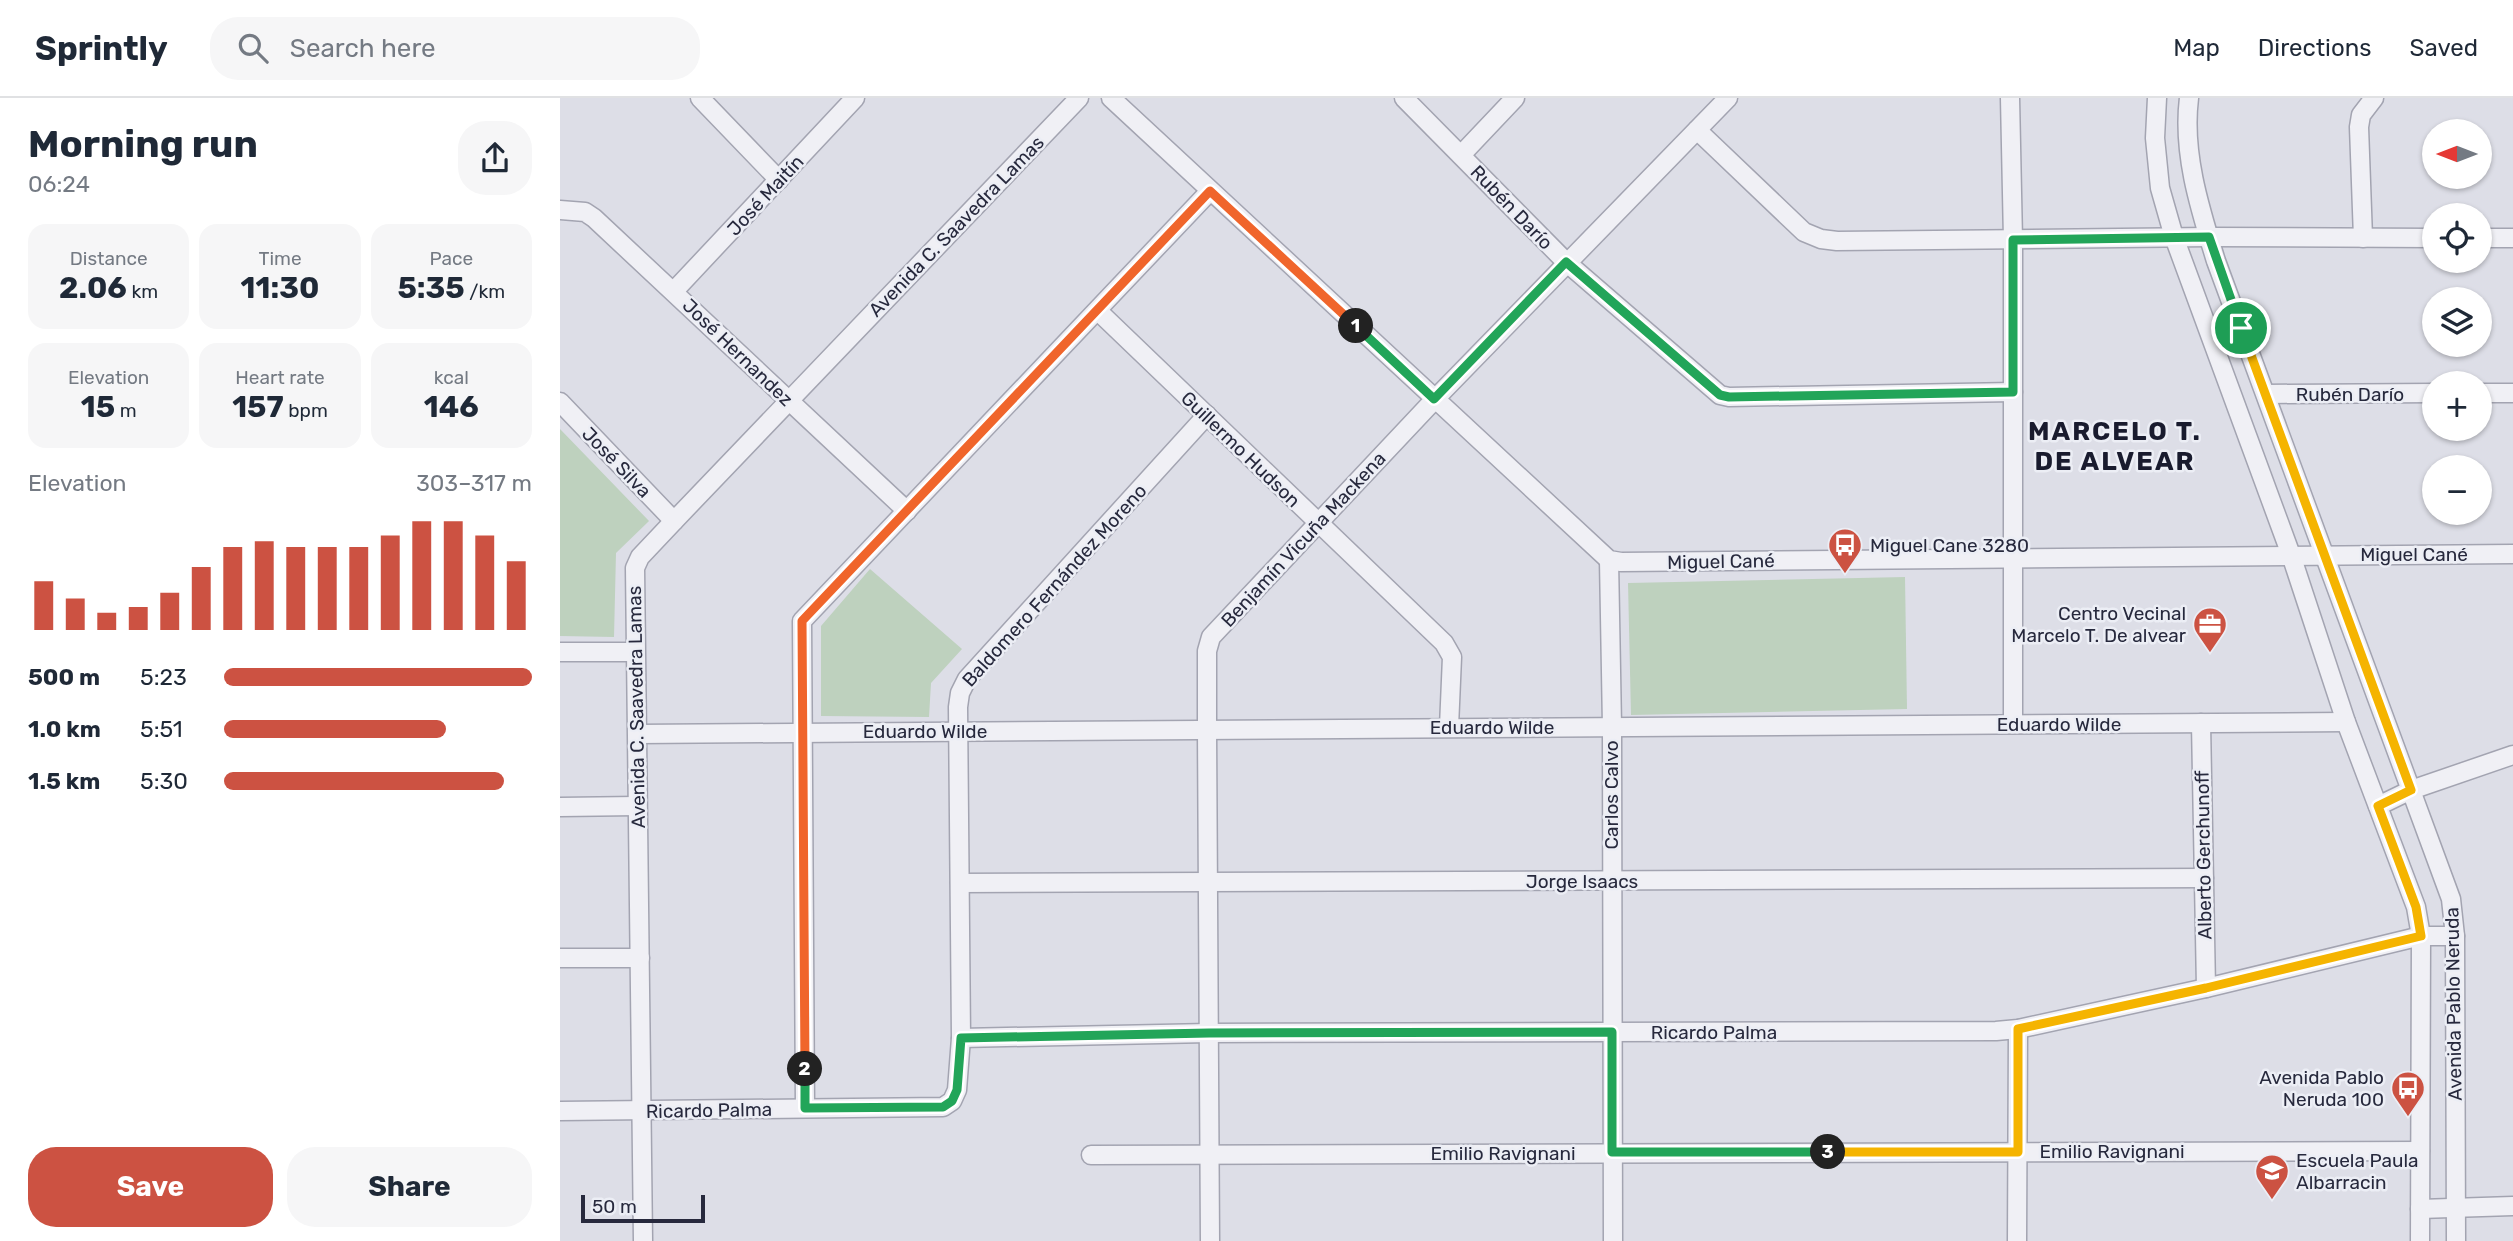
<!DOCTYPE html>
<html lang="en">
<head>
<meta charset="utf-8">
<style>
  :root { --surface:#fff; --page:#f6f6f7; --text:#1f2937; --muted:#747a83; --line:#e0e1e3; --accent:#cc5242 }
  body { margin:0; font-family:Rubik,sans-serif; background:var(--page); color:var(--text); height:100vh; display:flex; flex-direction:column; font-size:26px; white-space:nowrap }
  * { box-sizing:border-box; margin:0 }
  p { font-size:23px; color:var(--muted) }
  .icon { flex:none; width:38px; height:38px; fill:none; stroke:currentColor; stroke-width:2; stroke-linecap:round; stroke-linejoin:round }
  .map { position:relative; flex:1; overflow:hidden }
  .side { display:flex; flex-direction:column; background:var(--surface); width:560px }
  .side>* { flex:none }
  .needle { width:46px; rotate:270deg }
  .fabs { position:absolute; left:1862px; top:21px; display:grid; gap:14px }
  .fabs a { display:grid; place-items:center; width:70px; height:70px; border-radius:50%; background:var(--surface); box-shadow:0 2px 5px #0004; font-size:35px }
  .scale { position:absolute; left:21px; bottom:18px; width:124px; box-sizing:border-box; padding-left:7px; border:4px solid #27293d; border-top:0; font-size:19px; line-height:24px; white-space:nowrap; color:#27293d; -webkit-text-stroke:5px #eceef5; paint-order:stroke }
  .pin { position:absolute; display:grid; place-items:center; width:60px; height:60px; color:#fff; margin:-30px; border:4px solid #fff; border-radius:50%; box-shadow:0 2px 7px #0007 }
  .km { position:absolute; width:35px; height:35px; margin:-18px; border-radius:50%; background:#222; color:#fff; font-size:19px; line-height:35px; text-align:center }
  .round { display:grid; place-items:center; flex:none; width:74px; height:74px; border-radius:28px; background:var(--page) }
  .overview { display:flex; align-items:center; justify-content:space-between; height:119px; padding:0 28px }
  h1 { font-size:38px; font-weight:700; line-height:52px }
  .figures { display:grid; grid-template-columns:repeat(3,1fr); gap:10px; height:119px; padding:7px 28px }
  .figures div { display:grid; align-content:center; border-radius:18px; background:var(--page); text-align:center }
  .figures b { font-size:30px; font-weight:700 }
  .figures small { font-size:19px; font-weight:400 }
  .figures p { font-size:19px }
  .chart { height:196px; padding:14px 28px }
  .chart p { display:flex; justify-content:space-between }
  .chart svg { width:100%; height:126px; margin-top:7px; stroke:var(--accent); stroke-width:6 }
  .cta { display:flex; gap:14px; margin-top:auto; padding:14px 28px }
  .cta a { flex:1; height:80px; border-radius:28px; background:var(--accent); color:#fff; font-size:28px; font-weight:700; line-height:80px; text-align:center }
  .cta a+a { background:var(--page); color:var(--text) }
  ul { padding:0 28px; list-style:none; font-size:23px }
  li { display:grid; grid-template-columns:112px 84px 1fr; align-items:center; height:52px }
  li i { height:18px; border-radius:9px; background:var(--accent) }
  header { display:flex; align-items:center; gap:42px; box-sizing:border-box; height:98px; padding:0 35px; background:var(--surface); border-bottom:2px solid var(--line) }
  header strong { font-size:33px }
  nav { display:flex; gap:38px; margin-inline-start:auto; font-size:24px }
  .search { width:490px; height:63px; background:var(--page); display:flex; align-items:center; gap:18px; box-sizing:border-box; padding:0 24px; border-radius:28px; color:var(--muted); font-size:26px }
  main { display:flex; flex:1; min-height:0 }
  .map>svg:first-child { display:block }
</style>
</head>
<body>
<header>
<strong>Sprintly</strong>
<div class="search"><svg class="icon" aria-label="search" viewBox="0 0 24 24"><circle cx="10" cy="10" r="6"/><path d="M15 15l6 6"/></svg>Search here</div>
<nav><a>Map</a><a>Directions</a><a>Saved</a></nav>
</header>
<main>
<section class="side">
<div class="overview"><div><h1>Morning run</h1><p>06:24</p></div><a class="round"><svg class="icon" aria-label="share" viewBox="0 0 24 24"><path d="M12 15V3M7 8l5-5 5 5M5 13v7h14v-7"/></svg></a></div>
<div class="figures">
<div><p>Distance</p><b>2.06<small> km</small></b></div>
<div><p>Time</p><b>11:30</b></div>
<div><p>Pace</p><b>5:35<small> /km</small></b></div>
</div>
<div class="figures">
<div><p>Elevation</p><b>15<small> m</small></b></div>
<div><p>Heart rate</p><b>157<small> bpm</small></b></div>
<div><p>kcal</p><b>146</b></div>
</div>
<div class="chart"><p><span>Elevation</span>303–317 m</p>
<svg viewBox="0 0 160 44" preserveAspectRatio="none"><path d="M5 44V27M15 44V33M25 44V38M35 44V36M45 44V31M55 44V22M65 44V15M75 44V13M85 44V15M95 44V15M105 44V15M115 44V11M125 44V6M135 44V6M145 44V11M155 44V20"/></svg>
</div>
<ul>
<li><b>500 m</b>5:23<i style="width:100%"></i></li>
<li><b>1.0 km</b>5:51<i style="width:72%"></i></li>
<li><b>1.5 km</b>5:30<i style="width:91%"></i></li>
</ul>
<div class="cta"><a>Save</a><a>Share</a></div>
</section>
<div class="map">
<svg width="1953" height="1143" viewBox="0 0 1953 1143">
  <rect width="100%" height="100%" fill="#dddee7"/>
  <!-- green -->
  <g fill="#bed1be">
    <path d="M0 331 89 423 56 455 54 539 0 538Z"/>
    <path d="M310 471 402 551 371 585 369 619 261 618V528Z"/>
    <path d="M1345 479 1347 611 1071 617 1068 485Z"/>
  </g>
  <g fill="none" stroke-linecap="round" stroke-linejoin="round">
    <!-- street casing -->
    <g stroke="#a3a4b1" stroke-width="21">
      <g id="street">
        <path d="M140 0 219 82"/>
        <path d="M551 0 1049 462 1061 464 1953 456"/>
        <path d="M844 0 1006 164 1160 297 1169 299 1453 294"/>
        <path d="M1450 0 1453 142V626"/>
        <path d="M1597 0 1595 40 1600 90 1614 139 1731 457 1786 624 1856 809 1861 838 1860 1143"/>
        <path d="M1629 0C1622 55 1640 111 1656 163L1891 801 1895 838 1896 1143"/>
        <path d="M1137 32 1244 134 1261 141 1277 143 1649 139 1874 140"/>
        <path d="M901 57 955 0"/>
        <path d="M0 112 25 114 34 120 347 413"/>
        <path d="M1803 140 1799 29 1801 17 1814 0"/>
        <path d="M1920 140H1953"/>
        <path d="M114 193 295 0"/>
        <path d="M538 213 884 545 892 559 889 629"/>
        <path d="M1920 295H1953"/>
        <path d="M1706 296 1874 295"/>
        <path d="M0 304 114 423"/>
        <path d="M1049 462 1052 629 1053 1143"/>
        <path d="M0 554H75"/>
        <path d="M1641 625 1646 890"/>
        <path d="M78 636 1786 624"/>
        <path d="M1818 708 1851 692 1953 657"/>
        <path d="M0 709 77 708"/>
        <path d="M400 785 1644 780"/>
        <path d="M0 860H80"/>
        <path d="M401 940 649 935 1436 933 1458 931 1646 890 1861 838H1895"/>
        <path d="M245 1010 242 523 650 93"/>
        <path d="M0 1013 383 1009 392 1003 397 992 401 940 398 609 400 595 407 581 647 317"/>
        <path d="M531 1057 1860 1053"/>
        <path d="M1860 1111 1953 1108"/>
        <path d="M83 1143 75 470 80 459 114 423 519 0"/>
        <path d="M650 1143 647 632V553L651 539 875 301 1168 0"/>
        <path d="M1457 1143 1458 931"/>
      </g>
    </g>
    <!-- street -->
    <use href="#street" stroke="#f0f0f5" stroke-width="18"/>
  </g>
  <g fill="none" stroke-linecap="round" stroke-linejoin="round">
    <!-- split-1 casing -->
    <g stroke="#fff" stroke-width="14">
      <path id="split-1" d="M796 228 874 301 1006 164 1160 297 1169 299 1453 294V142L1649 139 1681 230"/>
    </g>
    <!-- split-2 casing -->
    <g stroke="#fff" stroke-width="14">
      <path id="split-2" d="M245 971 242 523 650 93 796 228"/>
    </g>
    <!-- split-3 casing -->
    <g stroke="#fff" stroke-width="14">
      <path id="split-3" d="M245 971V1010L383 1009 392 1003 397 992 401 940 649 935 1052 934V1054H1268"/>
    </g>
    <!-- split-4 casing -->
    <g stroke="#fff" stroke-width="14">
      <path id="split-4" d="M1268 1054H1458V931L1646 890 1861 838 1856 809 1818 708 1851 692 1681 230"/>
    </g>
    <!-- split-1 -->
    <use href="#split-1" stroke="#22a559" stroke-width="9"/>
    <!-- split-2 -->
    <use href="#split-2" stroke="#f0652b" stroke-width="9"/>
    <!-- split-3 -->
    <use href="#split-3" stroke="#22a559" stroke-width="9"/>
    <!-- split-4 -->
    <use href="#split-4" stroke="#f5b400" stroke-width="9"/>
  </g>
  <!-- icons -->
  <defs>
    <g id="bus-pin" transform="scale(1.75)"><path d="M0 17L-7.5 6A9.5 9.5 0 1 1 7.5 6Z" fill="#cc5242" stroke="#eceef5"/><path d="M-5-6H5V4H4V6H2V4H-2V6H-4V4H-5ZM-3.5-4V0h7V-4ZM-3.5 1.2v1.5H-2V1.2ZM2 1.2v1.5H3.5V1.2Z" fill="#fff"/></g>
    <g id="office-pin" transform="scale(1.75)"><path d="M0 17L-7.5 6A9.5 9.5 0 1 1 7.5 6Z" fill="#cc5242" stroke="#eceef5"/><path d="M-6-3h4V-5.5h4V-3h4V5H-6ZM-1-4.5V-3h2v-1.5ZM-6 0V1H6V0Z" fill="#fff"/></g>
    <g id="school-pin" transform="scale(1.75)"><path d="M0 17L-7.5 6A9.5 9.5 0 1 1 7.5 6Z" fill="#cc5242" stroke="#eceef5"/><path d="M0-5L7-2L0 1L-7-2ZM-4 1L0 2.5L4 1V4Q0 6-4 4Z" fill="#fff"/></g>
  </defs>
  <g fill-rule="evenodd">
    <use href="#bus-pin" x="1285" y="447"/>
    <use href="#office-pin" x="1650" y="526"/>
    <use href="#bus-pin" x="1848" y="990"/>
    <use href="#school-pin" x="1712" y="1073"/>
  </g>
  <g text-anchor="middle" stroke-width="5" stroke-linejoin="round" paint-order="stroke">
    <!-- street labels -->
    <g font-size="19" fill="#27293d" stroke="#eceef5">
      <text transform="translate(205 97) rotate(-47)" y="7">José Maitín</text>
      <text transform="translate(952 109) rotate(46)" y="7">Rubén Darío</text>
      <text transform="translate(396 128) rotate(-46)" y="7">Avenida C. Saavedra Lamas</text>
      <text transform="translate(178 254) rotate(44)" y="7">José Hernandez</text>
      <text x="1790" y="303">Rubén Darío</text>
      <text transform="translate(681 351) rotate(44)" y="7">Guillermo Hudson</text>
      <text transform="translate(57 364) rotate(46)" y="7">José Silva</text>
      <text transform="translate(743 441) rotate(-47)" y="7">Benjamín Vicuña Mackena</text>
      <text x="1854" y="463">Miguel Cané</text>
      <text transform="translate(1161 463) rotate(-1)" y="7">Miguel Cané</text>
      <text transform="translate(494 487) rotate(-48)" y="7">Baldomero Fernández Moreno</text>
      <text transform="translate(76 609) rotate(-91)" y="7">Avenida C. Saavedra Lamas</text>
      <text x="1499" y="633">Eduardo Wilde</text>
      <text x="932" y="636">Eduardo Wilde</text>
      <text x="365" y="640">Eduardo Wilde</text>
      <text transform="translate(1051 697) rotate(-90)" y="7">Carlos Calvo</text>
      <text transform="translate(1643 757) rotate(-91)" y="7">Alberto Gerchunoff</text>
      <text x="1022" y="790">Jorge Isaacs</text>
      <text transform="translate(1893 906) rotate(-91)" y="7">Avenida Pablo Neruda</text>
      <text x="1154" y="941">Ricardo Palma</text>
      <text transform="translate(149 1012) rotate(-1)" y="7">Ricardo Palma</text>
      <text x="1552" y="1060">Emilio Ravignani</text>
      <text x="943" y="1062">Emilio Ravignani</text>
    </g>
    <!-- poi labels -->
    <g font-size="19" fill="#27293d" stroke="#eceef5" text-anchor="start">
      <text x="1310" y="454">Miguel Cane 3280</text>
      <text x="1626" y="522" text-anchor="end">Centro Vecinal<tspan x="1626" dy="22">Marcelo T. De alvear</tspan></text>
      <text x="1824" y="986" text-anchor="end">Avenida Pablo<tspan x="1824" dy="22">Neruda 100</tspan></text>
      <text x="1736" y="1069">Escuela Paula<tspan x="1736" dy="22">Albarracin</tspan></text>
    </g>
    <!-- district labels -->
    <g font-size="26" font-weight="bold" letter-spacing="2" fill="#191b2e" stroke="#eceef5">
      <text x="1555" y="342">MARCELO T.<tspan x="1555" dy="30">DE ALVEAR</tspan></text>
    </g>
  </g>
</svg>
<div class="fabs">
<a><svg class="needle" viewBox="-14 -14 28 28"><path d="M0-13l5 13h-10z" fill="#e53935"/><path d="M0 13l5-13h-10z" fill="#747a83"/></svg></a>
<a><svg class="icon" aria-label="locate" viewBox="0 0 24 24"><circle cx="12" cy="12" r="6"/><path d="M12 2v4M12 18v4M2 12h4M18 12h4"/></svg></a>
<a><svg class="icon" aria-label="layers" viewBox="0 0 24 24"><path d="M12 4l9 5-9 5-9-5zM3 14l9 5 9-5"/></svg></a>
<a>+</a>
<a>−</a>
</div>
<div class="scale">50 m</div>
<div class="pin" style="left:1681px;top:230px;background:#1e9e55"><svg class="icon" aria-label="arrive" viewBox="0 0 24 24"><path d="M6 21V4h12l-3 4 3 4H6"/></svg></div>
<b class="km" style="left:796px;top:228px">1</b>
<b class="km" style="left:245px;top:971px">2</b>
<b class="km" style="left:1268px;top:1054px">3</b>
</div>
</main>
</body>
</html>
